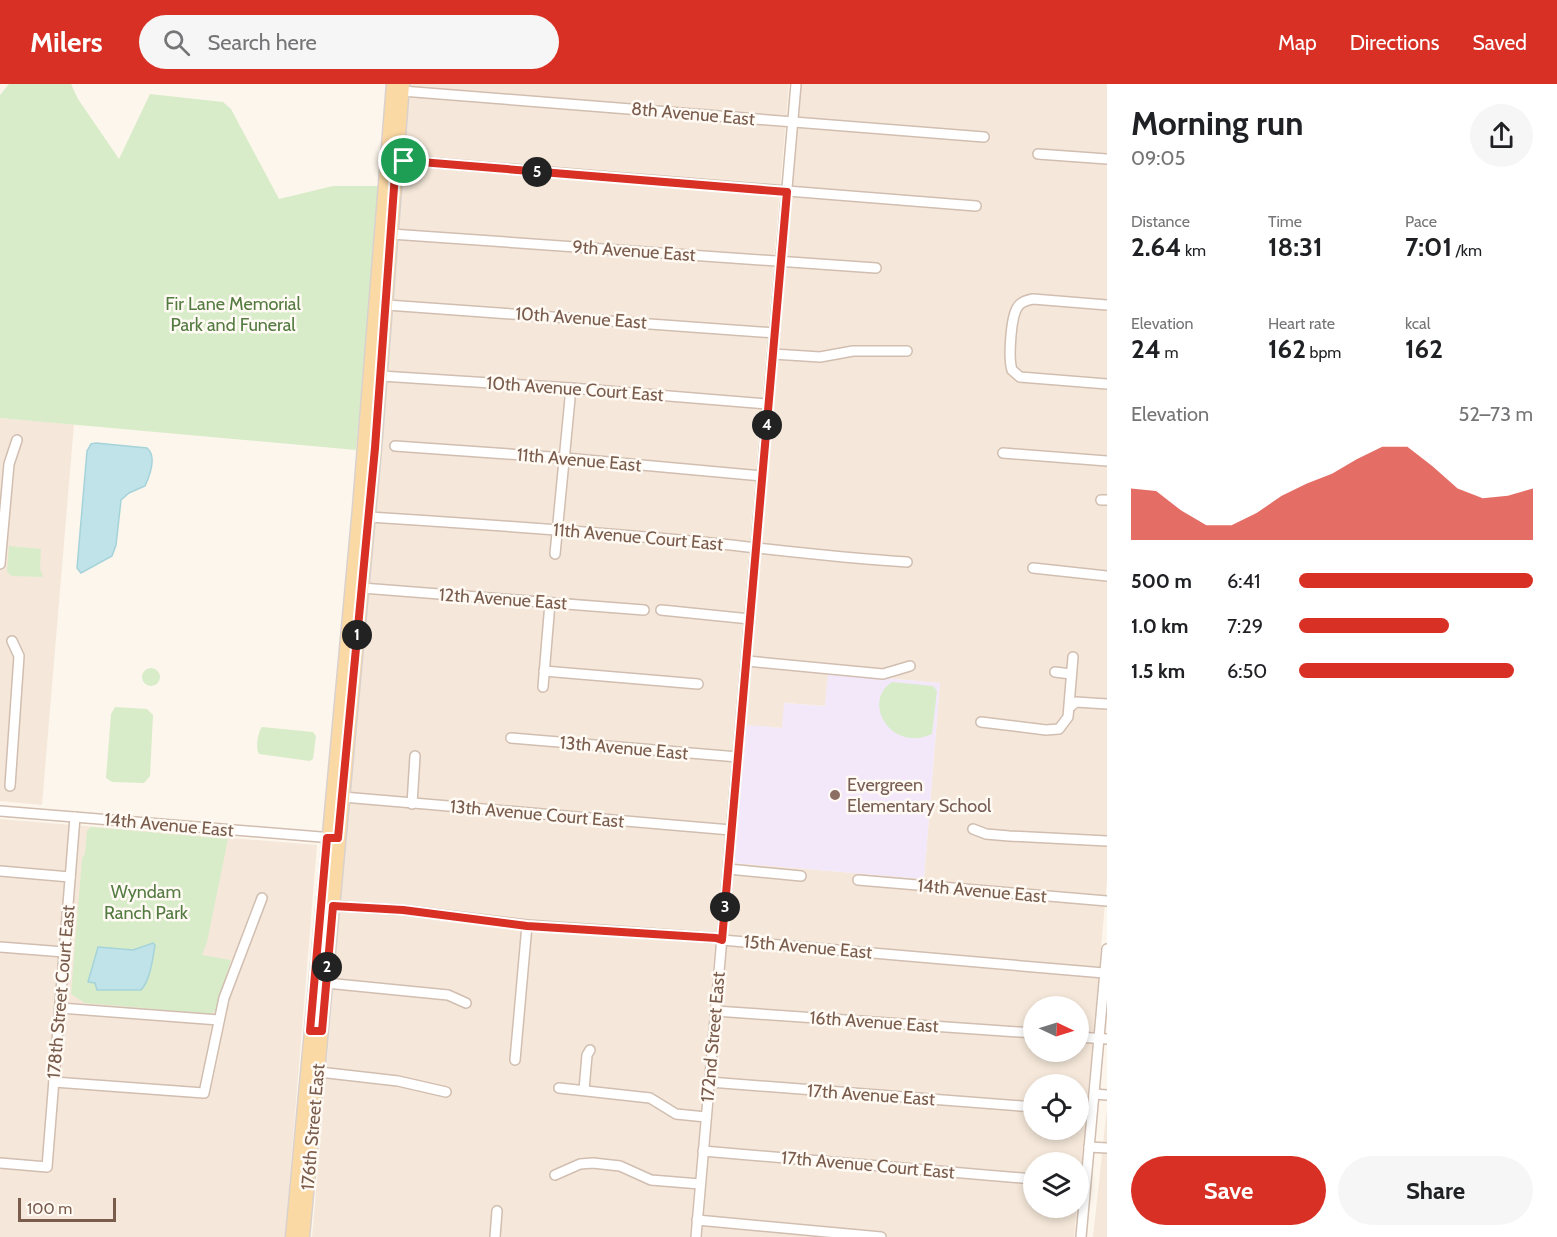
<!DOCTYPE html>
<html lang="en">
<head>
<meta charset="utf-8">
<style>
  :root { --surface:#fff; --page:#f6f6f6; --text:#202124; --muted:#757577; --accent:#d93025 }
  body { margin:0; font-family:Cabin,sans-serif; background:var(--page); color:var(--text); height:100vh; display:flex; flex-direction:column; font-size:22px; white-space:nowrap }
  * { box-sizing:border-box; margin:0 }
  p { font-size:20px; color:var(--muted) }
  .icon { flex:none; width:33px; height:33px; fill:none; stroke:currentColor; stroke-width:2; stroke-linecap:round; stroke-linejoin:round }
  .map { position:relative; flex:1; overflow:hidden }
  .details { display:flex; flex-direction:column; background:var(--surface); width:450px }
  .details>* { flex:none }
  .needle { width:39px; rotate:94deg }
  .controls { position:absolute; left:1023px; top:912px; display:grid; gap:12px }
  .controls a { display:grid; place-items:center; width:66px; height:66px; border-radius:50%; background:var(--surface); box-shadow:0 3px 9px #0003; font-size:30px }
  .scale { position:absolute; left:18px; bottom:15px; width:98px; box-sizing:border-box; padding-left:6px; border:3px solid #7a5c4d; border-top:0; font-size:16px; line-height:21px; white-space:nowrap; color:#7a5c4d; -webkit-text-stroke:4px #fffaf3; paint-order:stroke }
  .pin { position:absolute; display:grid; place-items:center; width:51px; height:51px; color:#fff; margin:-26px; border:3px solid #fff; border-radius:50%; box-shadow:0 2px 6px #0007 }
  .km { position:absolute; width:30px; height:30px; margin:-15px; border-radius:50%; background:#222; color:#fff; font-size:16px; line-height:30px; text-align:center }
  .round { display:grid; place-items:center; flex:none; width:63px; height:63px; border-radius:32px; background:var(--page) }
  .headline { display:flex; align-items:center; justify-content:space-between; height:102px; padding:0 24px }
  h1 { font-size:33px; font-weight:700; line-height:45px }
  .stats { display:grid; grid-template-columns:repeat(3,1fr); gap:9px; height:102px; padding:6px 24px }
  .stats div { display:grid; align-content:center }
  .stats b { font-size:26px; font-weight:700 }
  .stats small { font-size:16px; font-weight:400 }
  .stats p { font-size:16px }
  .chart { height:168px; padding:12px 24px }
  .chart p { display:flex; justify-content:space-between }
  .chart svg { width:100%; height:108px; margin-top:6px; fill:var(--accent); opacity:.7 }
  .action { display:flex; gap:12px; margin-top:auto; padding:12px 24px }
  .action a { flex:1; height:69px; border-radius:36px; background:var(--accent); color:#fff; font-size:24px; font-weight:700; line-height:69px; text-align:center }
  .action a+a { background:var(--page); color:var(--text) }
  ul { padding:0 24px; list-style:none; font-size:20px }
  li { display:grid; grid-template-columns:96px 72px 1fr; align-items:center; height:45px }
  li i { height:15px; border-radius:8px; background:var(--accent) }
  header { display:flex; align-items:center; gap:36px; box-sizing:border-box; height:84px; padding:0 30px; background:var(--accent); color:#fff }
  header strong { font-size:28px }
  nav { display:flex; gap:33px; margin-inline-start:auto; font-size:21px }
  .search { width:420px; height:54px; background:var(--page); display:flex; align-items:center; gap:15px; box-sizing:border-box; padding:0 21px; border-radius:33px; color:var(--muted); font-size:22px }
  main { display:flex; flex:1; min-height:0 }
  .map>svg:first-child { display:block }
</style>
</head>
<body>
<header>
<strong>Milers</strong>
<div class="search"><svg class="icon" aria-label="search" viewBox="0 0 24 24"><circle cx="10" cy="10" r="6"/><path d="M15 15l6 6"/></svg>Search here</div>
<nav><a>Map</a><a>Directions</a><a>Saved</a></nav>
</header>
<main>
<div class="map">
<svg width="1107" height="1153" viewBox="0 0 1107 1153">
  <rect width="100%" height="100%" fill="#fdf6ec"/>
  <!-- residential -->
  <g fill="#f5e8da" fill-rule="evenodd">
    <path d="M410 0H789L690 1153H312Z"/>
    <path d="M799 0H1107V798L1079 1108 1078 1078H1034V1124H1077L1074 1153H702L734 779 924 795 940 599 829 589 826 622 785 619 782 644 746 641ZM1034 922H1078V968H1034ZM1034 1000H1078V1046H1034Z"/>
    <path d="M0 334 74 340 42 721 0 717Z"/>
    <path d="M0 735 317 761 285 1153H0Z"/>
    <path d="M1107 1024V1153H1093Z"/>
  </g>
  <!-- education -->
  <path fill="#f3e8fa" d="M828 589 940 599 924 795 734 779 746 641 782 644 784 619 825 622Z"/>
  <!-- green -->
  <g fill="#d8ecc9">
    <path d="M9 0H71L78 15 119 75 150 10 223 18 231 25 279 115 333 102H380L356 366 0 334V11Z"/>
    <path d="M9 462 41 465 40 484 43 493 12 492 7 488Z"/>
    <circle cx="151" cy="593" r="9"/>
    <path d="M892 598 933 602 937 607 932 650C891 669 861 618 892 598Z"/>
    <path d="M115 623 147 625 153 631 150 692 144 699 112 698 106 694 111 630Z"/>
    <path d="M262 643 313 648 316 652 313 675 310 677 259 670C255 664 258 648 262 643Z"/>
    <path d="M91 743 228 755 207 858 202 871 231 876 216 926 211 930 85 919 71 910 82 775 85 769 87 747Z"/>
  </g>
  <!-- water -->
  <g fill="#bfe3e8" stroke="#a5d3da" stroke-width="1.5">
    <path d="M96 359 147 364C157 372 150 391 145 402L129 409 121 416 116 461 112 472 81 489 77 484 87 367 91 360Z"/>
    <path d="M153 859 155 861C153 874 150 897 141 906H97L95 899 88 898 98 863 133 866Z"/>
  </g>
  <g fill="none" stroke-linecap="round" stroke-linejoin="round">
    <!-- minor casing -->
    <g stroke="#d1beb0" stroke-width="12">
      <g id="minor">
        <path d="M402 7 984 53"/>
        <path d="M1038 70 1107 75"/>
        <path d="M396 76 976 122"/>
        <path d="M391 150 876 184"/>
        <path d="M387 221 775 249"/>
        <path d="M1107 221 1033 215C1027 216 1020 218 1017 224 1011 234 1008 274 1012 286L1020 293 1107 300"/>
        <path d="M773 270 820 273 853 267H907"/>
        <path d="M381 292 571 304 768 320"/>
        <path d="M395 362 565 374 762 392"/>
        <path d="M1003 369 1107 377"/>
        <path d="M1101 416H1107"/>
        <path d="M369 433C480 440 591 448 702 458 770 465 838 474 907 478"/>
        <path d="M555 470 571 304"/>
        <path d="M0 480 9 380 17 356"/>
        <path d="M1033 484 1107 492"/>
        <path d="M362 504 644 526"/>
        <path d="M661 526 750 535"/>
        <path d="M747 577 883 590 910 582"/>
        <path d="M544 587 698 600"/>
        <path d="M1055 588 1071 590"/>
        <path d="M543 603 550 519"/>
        <path d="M1070 623 1076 618 1107 620"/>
        <path d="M981 638 1046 646 1059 645 1068 633 1073 573"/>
        <path d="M511 654 738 673"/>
        <path d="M10 702 19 572 12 557"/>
        <path d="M343 713 731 746"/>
        <path d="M412 720 415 672"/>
        <path d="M0 727 333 754"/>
        <path d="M973 745 986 750 1009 752 1107 757"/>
        <path d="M728 785 801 792"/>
        <path d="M0 787 70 793"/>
        <path d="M858 796 1107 817"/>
        <path d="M333 822 403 826 527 841 716 854 722 856 1104 889"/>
        <path d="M0 863 64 868"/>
        <path d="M326 899 448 911 466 919"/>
        <path d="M60 924 219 936"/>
        <path d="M715 927 1034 949"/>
        <path d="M1078 953 1107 955"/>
        <path d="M515 976 527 841"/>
        <path d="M319 988 398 997 446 1008"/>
        <path d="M54 998 204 1009 224 914 262 814"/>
        <path d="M709 998 1034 1023"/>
        <path d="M559 1004 650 1014 676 1030 706 1033"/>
        <path d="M584 1006 587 971 590 966"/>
        <path d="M1094 1010 1107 1011"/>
        <path d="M1078 1026 1092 1027"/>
        <path d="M1089 1063 1107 1064"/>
        <path d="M703 1067 1034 1095"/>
        <path d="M0 1079 47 1083 75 733"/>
        <path d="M555 1091 580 1080 593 1079 620 1082 651 1096 700 1100"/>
        <path d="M697 1136 881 1153"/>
        <path d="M495 1153 497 1127"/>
        <path d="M696 1153 796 0"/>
        <path d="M1081 1153 1107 865"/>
      </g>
    </g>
    <!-- major casing -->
    <g stroke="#dad1cd" stroke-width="15">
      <g id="major">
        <path d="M292 1153 359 424 393 0"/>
        <path d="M303 1153 375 364 403 0"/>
      </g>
    </g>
    <!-- minor -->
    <use href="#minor" stroke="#fff" stroke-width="9"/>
    <!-- major -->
    <use href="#major" stroke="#fbd9a5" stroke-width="12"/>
  </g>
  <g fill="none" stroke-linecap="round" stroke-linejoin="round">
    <!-- route casing -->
    <g stroke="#fff" stroke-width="12">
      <path id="route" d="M396 76 787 108 722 856 716 854 527 842 403 826 333 822 322 947H310L327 754H338L375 364Z"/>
    </g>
    <!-- route -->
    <use href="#route" stroke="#d93025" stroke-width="8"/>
  </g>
  <!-- markers -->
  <circle fill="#8d6e63" stroke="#fffaf3" stroke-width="2" cx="835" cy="711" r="6"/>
  <g text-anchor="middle" stroke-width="5" stroke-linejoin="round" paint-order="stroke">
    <!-- street labels -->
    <g font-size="18" fill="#7a5c4d" stroke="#fffaf3">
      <text transform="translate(693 30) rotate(5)" y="6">8th Avenue East</text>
      <text transform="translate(634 167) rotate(4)" y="6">9th Avenue East</text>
      <text transform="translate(581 234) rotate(4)" y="6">10th Avenue East</text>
      <text transform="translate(575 305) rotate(4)" y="6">10th Avenue Court East</text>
      <text transform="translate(579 376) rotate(5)" y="6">11th Avenue East</text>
      <text transform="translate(638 453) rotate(5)" y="6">11th Avenue Court East</text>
      <text transform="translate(503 515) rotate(4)" y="6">12th Avenue East</text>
      <text transform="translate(624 664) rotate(5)" y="6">13th Avenue East</text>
      <text transform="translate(537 730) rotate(5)" y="6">13th Avenue Court East</text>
      <text transform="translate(169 741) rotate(5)" y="6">14th Avenue East</text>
      <text transform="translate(982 807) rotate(5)" y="6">14th Avenue East</text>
      <text transform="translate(808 863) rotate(5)" y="6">15th Avenue East</text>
      <text transform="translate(61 908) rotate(-85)" y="6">178th Street Court East</text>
      <text transform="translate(874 938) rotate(4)" y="6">16th Avenue East</text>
      <text transform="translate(713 953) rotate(-85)" y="6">172nd Street East</text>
      <text transform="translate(871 1011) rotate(4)" y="6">17th Avenue East</text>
      <text transform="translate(313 1043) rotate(-85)" y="6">176th Street East</text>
      <text transform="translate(868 1081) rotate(5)" y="6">17th Avenue Court East</text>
    </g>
    <!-- park labels -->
    <g font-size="18" fill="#537a41" stroke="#fffaf3">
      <text x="233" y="226">Fir Lane Memorial<tspan x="233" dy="21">Park and Funeral</tspan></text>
      <text x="146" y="814">Wyndam<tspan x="146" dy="21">Ranch Park</tspan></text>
    </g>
    <!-- education labels -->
    <g font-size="18" fill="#785e54" stroke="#fffaf3" text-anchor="start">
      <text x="847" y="707">Evergreen<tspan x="847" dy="21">Elementary School</tspan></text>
    </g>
  </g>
</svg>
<div class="controls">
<a><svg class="needle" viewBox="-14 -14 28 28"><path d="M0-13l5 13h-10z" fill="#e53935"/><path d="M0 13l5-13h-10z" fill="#757577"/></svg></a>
<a><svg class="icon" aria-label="locate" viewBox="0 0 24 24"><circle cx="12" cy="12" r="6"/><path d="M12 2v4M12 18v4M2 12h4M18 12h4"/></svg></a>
<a><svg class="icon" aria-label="layers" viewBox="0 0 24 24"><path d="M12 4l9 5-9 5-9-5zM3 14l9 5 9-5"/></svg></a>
</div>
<div class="scale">100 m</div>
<div class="pin" style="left:404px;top:77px;background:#1e9e55"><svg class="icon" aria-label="arrive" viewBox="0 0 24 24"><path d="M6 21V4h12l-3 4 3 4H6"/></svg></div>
<b class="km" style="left:357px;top:551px">1</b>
<b class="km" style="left:327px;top:883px">2</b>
<b class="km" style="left:725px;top:823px">3</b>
<b class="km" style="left:767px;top:341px">4</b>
<b class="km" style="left:537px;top:88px">5</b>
</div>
<section class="details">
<div class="headline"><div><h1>Morning run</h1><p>09:05</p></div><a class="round"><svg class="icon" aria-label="share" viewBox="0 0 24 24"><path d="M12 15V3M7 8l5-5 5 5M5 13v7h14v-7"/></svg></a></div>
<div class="stats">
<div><p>Distance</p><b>2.64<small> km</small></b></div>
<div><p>Time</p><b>18:31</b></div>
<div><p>Pace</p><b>7:01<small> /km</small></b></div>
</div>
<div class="stats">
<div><p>Elevation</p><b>24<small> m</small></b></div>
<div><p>Heart rate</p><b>162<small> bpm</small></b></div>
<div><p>kcal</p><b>162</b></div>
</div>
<div class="chart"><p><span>Elevation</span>52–73 m</p>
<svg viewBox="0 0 160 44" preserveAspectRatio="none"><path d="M0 44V23L10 24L20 32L30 38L40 38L50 33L60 26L70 21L80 17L90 11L100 6L110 6L120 14L130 23L140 27L150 26L160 23V44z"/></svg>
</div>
<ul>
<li><b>500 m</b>6:41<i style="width:100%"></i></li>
<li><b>1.0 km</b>7:29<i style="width:64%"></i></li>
<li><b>1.5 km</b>6:50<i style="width:92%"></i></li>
</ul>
<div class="action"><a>Save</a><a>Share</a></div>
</section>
</main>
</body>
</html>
